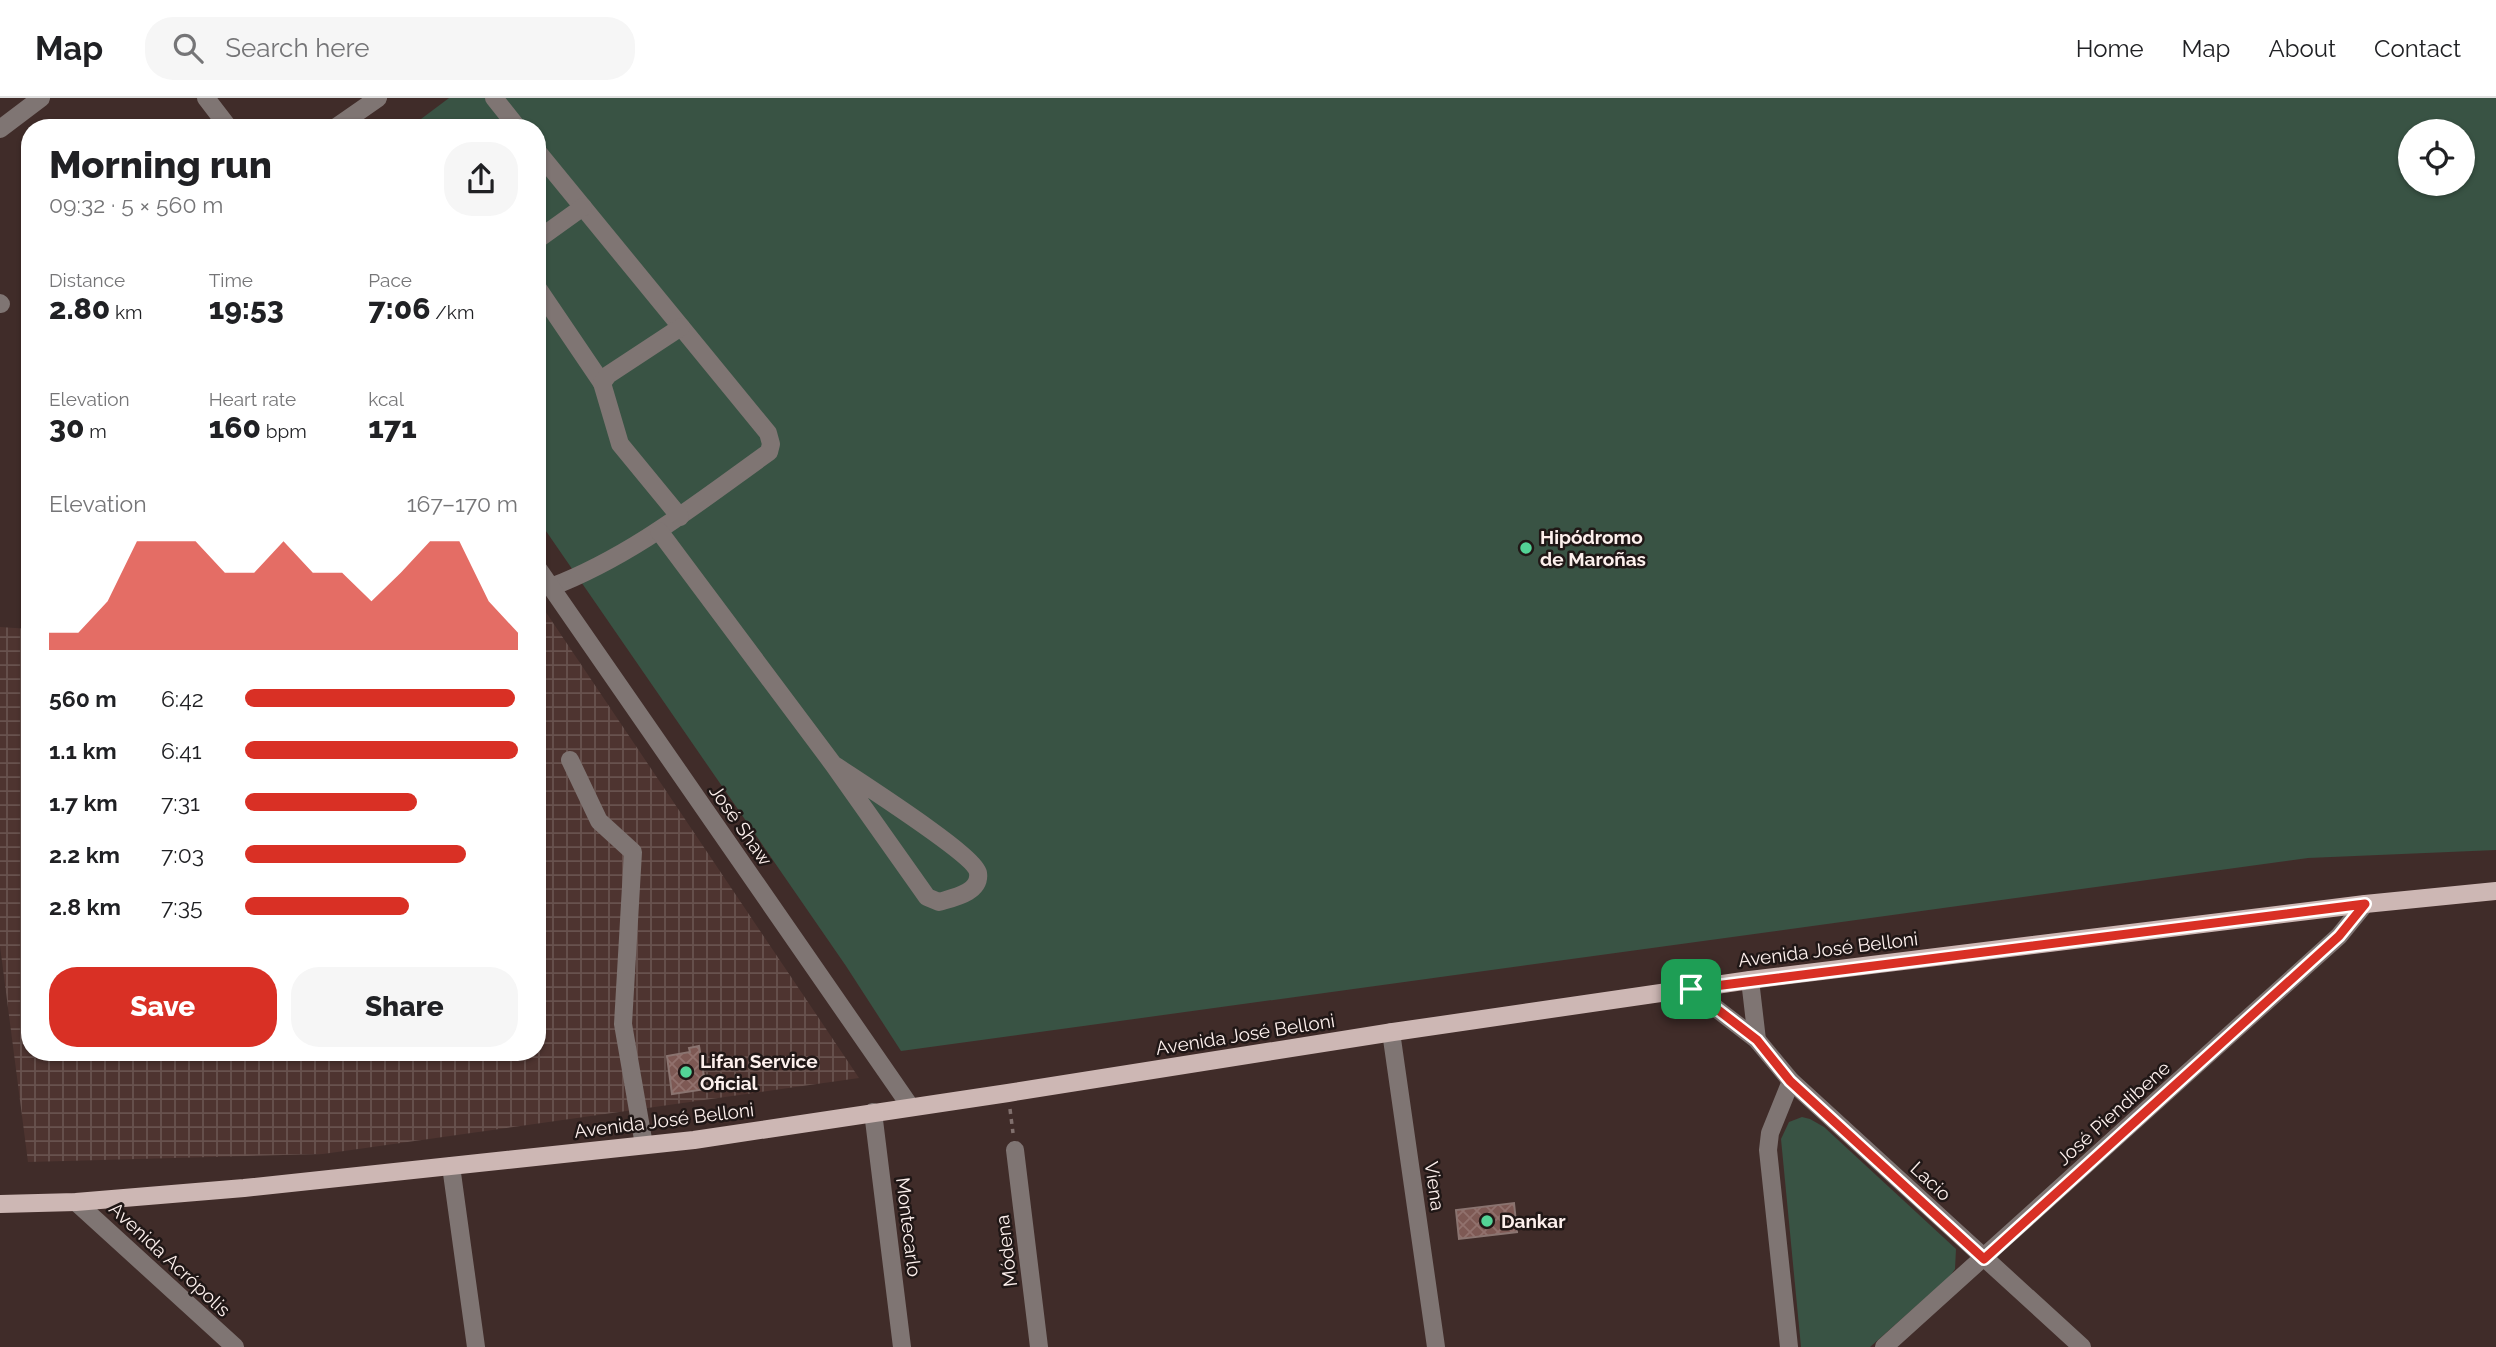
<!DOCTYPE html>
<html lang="en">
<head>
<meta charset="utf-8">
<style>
  :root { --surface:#fff; --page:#f6f6f6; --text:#202124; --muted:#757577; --line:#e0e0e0; --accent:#d93025 }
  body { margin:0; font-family:Raleway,sans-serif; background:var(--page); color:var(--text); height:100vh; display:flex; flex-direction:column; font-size:26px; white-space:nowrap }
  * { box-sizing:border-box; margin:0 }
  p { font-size:23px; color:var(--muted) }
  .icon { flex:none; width:38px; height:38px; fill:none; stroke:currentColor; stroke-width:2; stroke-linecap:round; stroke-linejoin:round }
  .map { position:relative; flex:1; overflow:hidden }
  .sheet { position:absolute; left:21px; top:21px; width:525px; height:942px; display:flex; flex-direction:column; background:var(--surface); border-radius:28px; box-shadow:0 2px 5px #0004 }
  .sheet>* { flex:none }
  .buttons { position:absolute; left:2398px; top:21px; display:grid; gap:14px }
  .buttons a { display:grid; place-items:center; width:77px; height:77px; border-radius:50%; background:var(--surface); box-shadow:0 2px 5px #0004; font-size:35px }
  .pin { position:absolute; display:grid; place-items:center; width:60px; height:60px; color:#fff; margin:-30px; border-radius:14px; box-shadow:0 4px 10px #0006 }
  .round { display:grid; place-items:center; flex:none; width:74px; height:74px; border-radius:28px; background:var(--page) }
  .headline { display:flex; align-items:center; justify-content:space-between; height:119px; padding:0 28px }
  h1 { font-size:38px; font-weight:800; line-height:52px }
  .stats { display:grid; grid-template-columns:repeat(3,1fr); gap:10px; height:119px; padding:7px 28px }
  .stats div { display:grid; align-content:center }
  .stats b { font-size:30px; font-weight:800 }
  .stats small { font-size:19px; font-weight:400 }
  .stats p { font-size:19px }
  .chart { height:196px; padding:14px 28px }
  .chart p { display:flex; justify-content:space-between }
  .chart svg { width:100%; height:126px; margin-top:7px; fill:var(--accent); opacity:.7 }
  .primary-button { display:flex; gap:14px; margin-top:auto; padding:14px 28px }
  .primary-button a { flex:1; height:80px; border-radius:28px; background:var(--accent); color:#fff; font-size:28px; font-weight:800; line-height:80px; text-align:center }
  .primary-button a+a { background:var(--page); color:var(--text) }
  ul { padding:0 28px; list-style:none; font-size:23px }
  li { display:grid; grid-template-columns:112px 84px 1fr; align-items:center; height:52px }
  li i { height:18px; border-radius:9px; background:var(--accent) }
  header { display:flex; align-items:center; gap:42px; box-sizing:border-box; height:98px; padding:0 35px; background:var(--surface); border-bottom:2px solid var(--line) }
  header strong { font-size:33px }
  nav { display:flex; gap:38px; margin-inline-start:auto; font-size:24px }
  .search { width:490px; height:63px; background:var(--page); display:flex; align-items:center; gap:18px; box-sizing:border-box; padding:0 24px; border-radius:28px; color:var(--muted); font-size:26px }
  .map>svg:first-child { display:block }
</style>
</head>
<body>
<header>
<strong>Map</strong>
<div class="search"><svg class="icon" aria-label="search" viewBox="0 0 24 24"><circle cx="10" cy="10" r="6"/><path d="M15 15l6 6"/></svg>Search here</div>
<nav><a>Home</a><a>Map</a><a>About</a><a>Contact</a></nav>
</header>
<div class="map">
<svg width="2496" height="1249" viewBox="0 0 2496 1249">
  <defs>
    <pattern id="industrial-grid" width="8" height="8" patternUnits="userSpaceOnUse" patternTransform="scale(1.75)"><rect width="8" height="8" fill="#4e3430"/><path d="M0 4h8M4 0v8" fill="none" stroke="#68524e"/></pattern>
    <pattern id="building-cross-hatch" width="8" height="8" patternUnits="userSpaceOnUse" patternTransform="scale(1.75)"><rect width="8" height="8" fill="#7e5954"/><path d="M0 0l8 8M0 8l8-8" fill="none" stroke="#91716d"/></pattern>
  </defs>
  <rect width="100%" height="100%" fill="#402c29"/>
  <!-- industrial -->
  <path fill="url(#industrial-grid)" d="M537 501 859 980 323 1056 28 1064 0 848V529L30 531V954H537Z"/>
  <!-- park -->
  <g fill="#395344" fill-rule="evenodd">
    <path d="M449 0H2496V752L2308 760 901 953 846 868 537 420V30H409ZM2410 33H2462V86H2410Z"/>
    <path d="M1802 1019 1810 1021 1824 1029 1956 1151 1955 1171 1950 1178 1870 1249H1801L1781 1041 1789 1024Z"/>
  </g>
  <!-- building -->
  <g fill="url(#building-cross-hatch)" stroke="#8a7470" stroke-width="2">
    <path d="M699 948 706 991 672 996 667 958 690 954 689 950Z"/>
    <path d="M1514 1105 1517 1134 1459 1141 1456 1112Z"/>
  </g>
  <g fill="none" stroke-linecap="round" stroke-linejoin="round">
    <!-- path -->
    <path stroke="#81706d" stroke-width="3.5" stroke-dasharray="5 5" stroke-linecap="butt" d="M1010 1011 1013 1035"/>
    <!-- minor -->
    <g stroke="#7f7573" stroke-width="18">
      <path d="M206 0 229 30"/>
      <path d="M494 0 518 30"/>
      <path d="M335 30 378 0"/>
      <path d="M0 31 41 0"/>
      <path d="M537 53 768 335 771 346 769 354C699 404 632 458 551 489"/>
      <path d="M537 142 583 109"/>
      <path d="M537 189 602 285"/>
      <path d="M0 205 1 206"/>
      <path d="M680 419 620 346 602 285 608 277 681 229"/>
      <path d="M659 433 833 666 927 799 939 804C952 800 981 795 978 775 975 757 855 681 833 666"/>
      <path d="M537 469 910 1008"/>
      <path d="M570 662 599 723 633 754 623 926 644 1047"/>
      <path d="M1750 882 1757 942"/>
      <path d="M1691 891 1757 942 1791 983 2082 1249"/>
      <path d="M1391 934 1436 1249"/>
      <path d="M873 1014 902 1249"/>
      <path d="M1015 1052 1039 1249"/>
      <path d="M451 1068 476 1249"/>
      <path d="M76 1104 235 1249"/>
      <path d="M1789 1249 1768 1052 1770 1035 1791 983"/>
      <path d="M1884 1249 2339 838 2365 806"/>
    </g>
    <!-- major -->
    <path stroke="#cdb7b4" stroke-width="18" d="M0 1106 76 1104 244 1090 694 1042 1008 995 1393 934 1750 882 2365 806 2496 793"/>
  </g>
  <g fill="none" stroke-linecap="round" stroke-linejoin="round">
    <!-- route casing -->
    <g stroke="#fff" stroke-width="14">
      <path id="route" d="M2365 806 2339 838 1984 1161 1790 983 1757 942 1691 891Z"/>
    </g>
    <!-- route -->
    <use href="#route" stroke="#d93025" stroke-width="9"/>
  </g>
  <!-- markers -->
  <g fill="#53d396" stroke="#201716" stroke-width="2.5">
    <circle cx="1526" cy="450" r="7"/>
    <circle cx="686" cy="974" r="7"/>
    <circle cx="1487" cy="1123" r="7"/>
  </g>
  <g text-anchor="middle" stroke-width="5" stroke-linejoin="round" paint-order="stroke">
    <!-- poi labels -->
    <g font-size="19" font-weight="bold" fill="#fdf0ed" stroke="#201716" text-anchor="start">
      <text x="1540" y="446">Hipódromo<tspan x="1540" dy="22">de Maroñas</tspan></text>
      <text x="700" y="970">Lifan Service<tspan x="700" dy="22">Oficial</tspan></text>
      <text x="1501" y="1130">Dankar</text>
    </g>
    <!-- street labels -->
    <g font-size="19" fill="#fdf0ed" stroke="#201716">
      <text transform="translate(741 727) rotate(55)" y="7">José Shaw</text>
      <text transform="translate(1828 851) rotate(-7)" y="7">Avenida José Belloni</text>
      <text transform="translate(1245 936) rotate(-9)" y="7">Avenida José Belloni</text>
      <text transform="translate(2113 1015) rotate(-42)" y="7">José Piendibene</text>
      <text transform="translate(664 1022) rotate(-7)" y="7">Avenida José Belloni</text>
      <text transform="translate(1931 1083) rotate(43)" y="7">Lacio</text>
      <text transform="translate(1435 1088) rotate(82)" y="7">Viena</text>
      <text transform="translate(909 1129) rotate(83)" y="7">Montecarlo</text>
      <text transform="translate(1006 1153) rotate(-97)" y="7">Módena</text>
      <text transform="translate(170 1161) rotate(43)" y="7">Avenida Acrópolis</text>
    </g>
  </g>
</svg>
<div class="buttons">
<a><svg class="icon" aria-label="locate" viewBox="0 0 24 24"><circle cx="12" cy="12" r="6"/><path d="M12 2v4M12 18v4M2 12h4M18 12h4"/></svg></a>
</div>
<div class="pin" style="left:1691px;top:891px;background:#1e9e55"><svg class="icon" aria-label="arrive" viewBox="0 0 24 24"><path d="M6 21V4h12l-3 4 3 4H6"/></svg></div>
<section class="sheet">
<div class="headline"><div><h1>Morning run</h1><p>09:32 · 5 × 560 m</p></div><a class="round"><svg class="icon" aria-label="share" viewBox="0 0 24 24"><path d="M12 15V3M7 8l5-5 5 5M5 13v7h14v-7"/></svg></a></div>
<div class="stats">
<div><p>Distance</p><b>2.80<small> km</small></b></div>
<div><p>Time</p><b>19:53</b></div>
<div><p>Pace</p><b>7:06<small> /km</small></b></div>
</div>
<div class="stats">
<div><p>Elevation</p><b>30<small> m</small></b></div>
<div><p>Heart rate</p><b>160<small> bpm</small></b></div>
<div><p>kcal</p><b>171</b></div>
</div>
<div class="chart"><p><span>Elevation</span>167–170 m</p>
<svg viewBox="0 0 160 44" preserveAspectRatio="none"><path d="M0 44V38L10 38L20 27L30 6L40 6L50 6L60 17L70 17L80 6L90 17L100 17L110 27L120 17L130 6L140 6L150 27L160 38V44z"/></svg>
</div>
<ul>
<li><b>560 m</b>6:42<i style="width:99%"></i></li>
<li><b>1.1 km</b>6:41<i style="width:100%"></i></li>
<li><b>1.7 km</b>7:31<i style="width:63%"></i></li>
<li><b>2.2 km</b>7:03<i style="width:81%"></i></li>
<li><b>2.8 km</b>7:35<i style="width:60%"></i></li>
</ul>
<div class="primary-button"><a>Save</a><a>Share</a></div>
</section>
</div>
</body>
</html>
